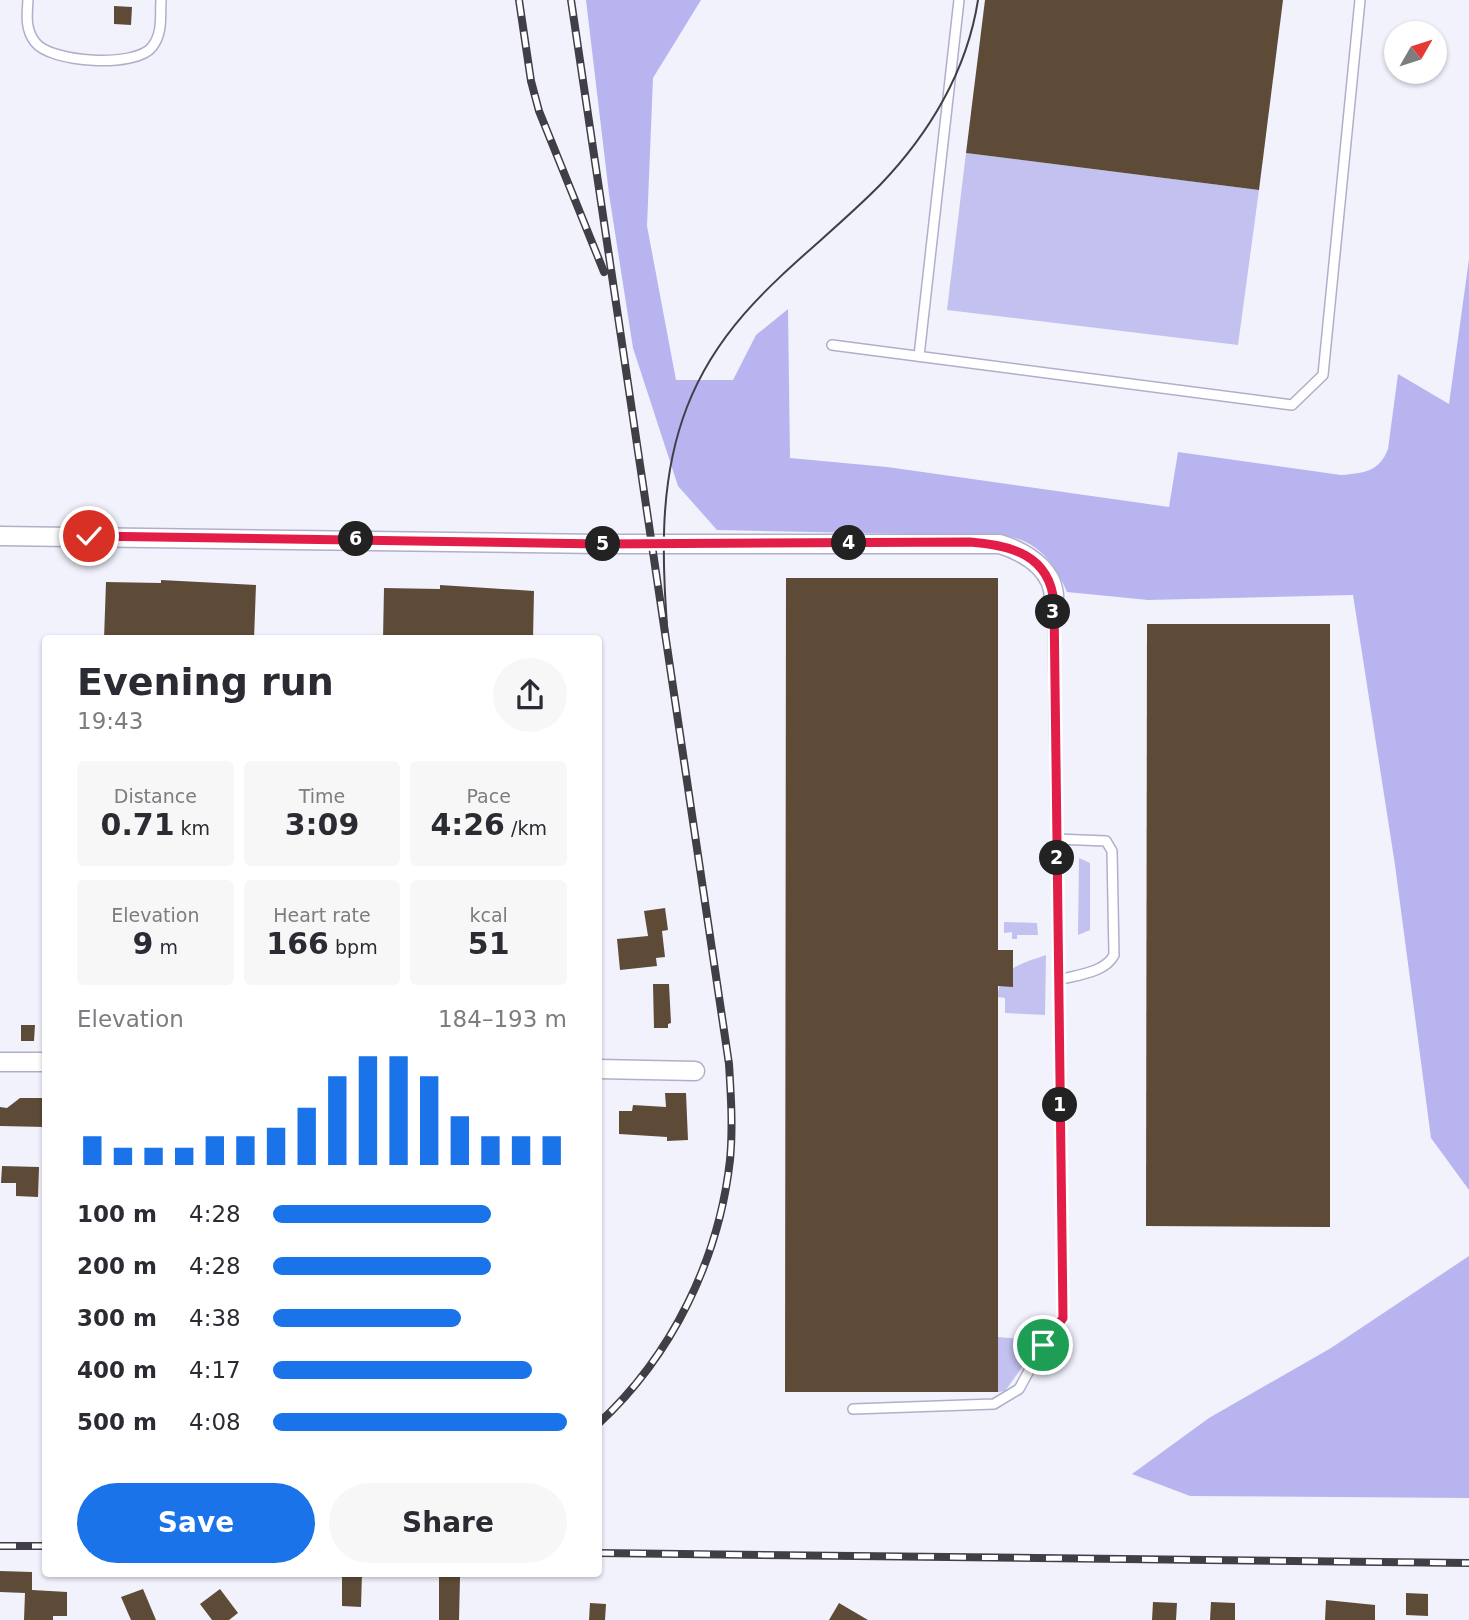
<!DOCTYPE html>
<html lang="en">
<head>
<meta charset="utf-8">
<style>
  :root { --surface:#fff; --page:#f7f7f7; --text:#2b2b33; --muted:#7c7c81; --accent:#1a73e8 }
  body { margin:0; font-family:"DejaVu Sans",sans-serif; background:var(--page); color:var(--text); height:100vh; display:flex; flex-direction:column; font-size:26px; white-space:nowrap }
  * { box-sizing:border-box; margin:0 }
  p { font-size:23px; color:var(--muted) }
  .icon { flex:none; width:38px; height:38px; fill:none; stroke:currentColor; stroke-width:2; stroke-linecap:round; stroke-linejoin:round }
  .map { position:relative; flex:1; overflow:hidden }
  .details { position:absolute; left:42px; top:635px; width:560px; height:942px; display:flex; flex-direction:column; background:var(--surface); border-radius:7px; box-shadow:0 2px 5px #0004 }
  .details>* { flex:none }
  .needle { width:46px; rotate:51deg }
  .buttons { position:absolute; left:1384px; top:21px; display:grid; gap:14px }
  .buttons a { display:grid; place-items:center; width:63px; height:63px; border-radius:50%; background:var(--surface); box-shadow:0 2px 5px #0004; font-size:35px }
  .pin { position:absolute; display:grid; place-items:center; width:60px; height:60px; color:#fff; margin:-30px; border:4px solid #fff; border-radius:50%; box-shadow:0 2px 7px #0007 }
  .km { position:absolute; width:35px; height:35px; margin:-18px; border-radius:50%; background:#222; color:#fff; font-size:19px; line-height:35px; text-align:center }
  .round { display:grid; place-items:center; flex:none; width:74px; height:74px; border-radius:37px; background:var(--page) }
  .head { display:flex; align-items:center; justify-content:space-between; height:119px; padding:0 35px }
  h1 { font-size:38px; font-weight:800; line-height:52px }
  .stats { display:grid; grid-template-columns:repeat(3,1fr); gap:10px; height:119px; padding:7px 35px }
  .stats div { display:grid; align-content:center; border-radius:7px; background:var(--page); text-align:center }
  .stats b { font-size:30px; font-weight:800 }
  .stats small { font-size:19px; font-weight:400 }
  .stats p { font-size:19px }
  .chart { height:196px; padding:14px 35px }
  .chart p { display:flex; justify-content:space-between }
  .chart svg { width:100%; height:126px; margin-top:7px; stroke:var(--accent); stroke-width:6 }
  .action { display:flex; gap:14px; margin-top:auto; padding:14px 35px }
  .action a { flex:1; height:80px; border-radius:42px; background:var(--accent); color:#fff; font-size:28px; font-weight:800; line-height:80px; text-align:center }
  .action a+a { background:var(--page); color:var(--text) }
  ul { padding:0 35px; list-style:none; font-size:23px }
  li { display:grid; grid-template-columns:112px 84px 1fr; align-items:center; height:52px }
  li i { height:18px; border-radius:9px; background:var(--accent) }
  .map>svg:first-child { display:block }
</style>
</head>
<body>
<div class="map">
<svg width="1469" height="1620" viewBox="0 0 1469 1620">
  <rect width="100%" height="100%" fill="#f2f2fd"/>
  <!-- green -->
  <g fill="#c3c1ef">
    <path d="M966 153 1259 190 1238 345 947 310Z"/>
    <path d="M1079 858 1090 863V930L1078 935Z"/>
    <path d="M1004 922 1037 923 1038 935H1017V939H1012V932L1004 933Z"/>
    <path d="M1046 955 1045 1015 1005 1013V998L998 997C998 968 1023 963 1046 955Z"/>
    <path d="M998 1337 1034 1340 1038 1345 1005 1391 998 1392Z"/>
  </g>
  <!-- forest -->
  <g fill="#b8b4ef">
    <path d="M586 0H701L653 78 647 226 676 380H733L756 335 788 309 790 458 887 467 1169 507 1178 452 1341 475C1364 473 1379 472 1388 449L1398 374 1449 404 1469 259V1190L1431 1138 1395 865 1353 595 1148 600 1067 592C1055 564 1039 542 1007 536L717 530 678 486 633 348 609 194Z"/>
    <path d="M1469 1256V1498L1190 1496 1132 1474 1209 1418 1331 1348Z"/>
  </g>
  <!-- building -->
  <g fill="#5d4b38">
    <path d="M985 0H1283L1259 190 966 153Z"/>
    <path d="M114 6 132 7 131 25 114 24Z"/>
    <path d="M786 578H998V950H1013V987L998 986V1392H785Z"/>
    <path d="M161 580 256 585 254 639H104L106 582 161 583Z"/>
    <path d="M440 585 534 591 533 639H383L384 588 440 589Z"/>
    <path d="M1147 624H1330V1227L1146 1226Z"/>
    <path d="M665 908 668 930 662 931 665 957 656 958 657 966 620 970 617 939 648 936 644 911Z"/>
    <path d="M653 984H669L671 1023 668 1024V1028H654Z"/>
    <path d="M21 1025H35L34 1041H21Z"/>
    <path d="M665 1093H686L688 1140 667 1141V1137L619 1134V1111H632L633 1105 666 1107Z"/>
    <path d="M20 1098H42V1104H46V1127L0 1126V1107L7 1108Z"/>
    <path d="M2 1166 39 1167 38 1197 16 1196V1183H1Z"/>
    <path d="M0 1571 32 1572V1590L67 1592V1616H53V1620H24L25 1593 0 1592Z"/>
    <path d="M342 1573H362L361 1607 342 1606Z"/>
    <path d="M439 1577H460L459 1620H439Z"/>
    <path d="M143 1589 156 1620H131L121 1597Z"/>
    <path d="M220 1589 238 1613 229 1620H212L200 1604Z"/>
    <path d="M1406 1593 1428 1594V1616L1406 1615Z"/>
    <path d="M1326 1600 1375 1605V1620H1325Z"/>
    <path d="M1153 1602 1177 1603 1176 1620H1152Z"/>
    <path d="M1211 1602 1235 1603V1620H1210Z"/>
    <path d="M590 1603 606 1604 605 1620H589Z"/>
    <path d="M839 1603 868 1620H829Z"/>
  </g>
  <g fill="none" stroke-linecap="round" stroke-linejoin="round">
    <!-- service casing -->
    <g stroke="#b0afca" stroke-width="12">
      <g id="service">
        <path d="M28 0C27 15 25 29 35 42 50 63 136 68 152 47 163 33 160 17 161 0"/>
        <path d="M832 345 1292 405 1323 375 1360 0"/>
        <path d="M919 356 959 0"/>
        <path d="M1056 839 1106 841 1112 851 1114 955C1105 973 1076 975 1058 980"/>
        <path d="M853 1409 994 1404 1019 1389 1043 1345 1063 1318 1053 608"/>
      </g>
    </g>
    <!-- minor casing -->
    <g stroke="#b0afca" stroke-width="21">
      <g id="minor">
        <path d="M0 536 600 544H1000C1028 553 1060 573 1053 608"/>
        <path d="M0 1062H46"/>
        <path d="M598 1069 695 1071"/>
      </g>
    </g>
    <!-- service -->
    <use href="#service" stroke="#fff" stroke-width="9"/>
    <!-- minor -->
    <use href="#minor" stroke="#fff" stroke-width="18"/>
    <!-- tram -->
    <path stroke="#403f48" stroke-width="2" d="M669 654C663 570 656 487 687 407 726 306 808 258 880 185 929 134 967 71 978 0"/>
    <!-- rail casing -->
    <g stroke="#403f48" stroke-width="8">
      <g id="rail">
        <path d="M519 0 531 81 539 111 604 272"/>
        <path d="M571 0 729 1064C731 1096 733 1128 730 1160 719 1259 672 1356 598 1424"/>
        <path d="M0 1546H46"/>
        <path d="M598 1553 1469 1563"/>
      </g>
    </g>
    <!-- rail -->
    <use href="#rail" stroke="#fff" stroke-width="5" stroke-dasharray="16" stroke-linecap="butt"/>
  </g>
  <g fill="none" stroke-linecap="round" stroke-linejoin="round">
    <!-- route casing -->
    <g stroke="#fff" stroke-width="14">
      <path id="route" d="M89 536 600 544 970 542C1011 545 1050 555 1054 603L1063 1318 1043 1345"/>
    </g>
    <!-- route -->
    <use href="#route" stroke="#e11d48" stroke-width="9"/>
  </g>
</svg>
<div class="buttons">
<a><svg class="needle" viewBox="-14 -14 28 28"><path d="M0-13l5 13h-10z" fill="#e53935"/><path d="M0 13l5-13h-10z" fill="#7c7c81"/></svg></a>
</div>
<div class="pin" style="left:1043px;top:1345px;background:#1e9e55"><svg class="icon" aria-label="arrive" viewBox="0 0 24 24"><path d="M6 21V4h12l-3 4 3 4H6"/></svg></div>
<div class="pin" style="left:89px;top:536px;background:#d93025"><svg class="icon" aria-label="check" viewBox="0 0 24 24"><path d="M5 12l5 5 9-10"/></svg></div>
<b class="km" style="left:1060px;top:1105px">1</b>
<b class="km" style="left:1057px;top:858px">2</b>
<b class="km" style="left:1053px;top:612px">3</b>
<b class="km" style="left:849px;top:543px">4</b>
<b class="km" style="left:603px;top:544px">5</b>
<b class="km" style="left:356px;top:539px">6</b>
<section class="details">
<div class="head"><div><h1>Evening run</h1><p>19:43</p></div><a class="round"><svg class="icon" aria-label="share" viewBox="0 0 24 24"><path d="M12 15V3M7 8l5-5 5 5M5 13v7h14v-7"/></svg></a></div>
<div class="stats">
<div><p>Distance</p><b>0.71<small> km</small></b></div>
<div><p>Time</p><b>3:09</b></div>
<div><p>Pace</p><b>4:26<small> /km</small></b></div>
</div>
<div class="stats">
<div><p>Elevation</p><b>9<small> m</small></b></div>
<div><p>Heart rate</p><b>166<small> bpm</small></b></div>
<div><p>kcal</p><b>51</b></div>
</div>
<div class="chart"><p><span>Elevation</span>184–193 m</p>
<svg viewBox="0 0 160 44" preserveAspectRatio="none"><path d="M5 44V34M15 44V38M25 44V38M35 44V38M45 44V34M55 44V34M65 44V31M75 44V24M85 44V13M95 44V6M105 44V6M115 44V13M125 44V27M135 44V34M145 44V34M155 44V34"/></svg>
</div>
<ul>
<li><b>100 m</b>4:28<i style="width:74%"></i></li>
<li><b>200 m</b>4:28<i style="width:74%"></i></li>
<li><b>300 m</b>4:38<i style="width:64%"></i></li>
<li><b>400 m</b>4:17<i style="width:88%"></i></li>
<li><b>500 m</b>4:08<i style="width:100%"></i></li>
</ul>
<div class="action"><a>Save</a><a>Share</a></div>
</section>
</div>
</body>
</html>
